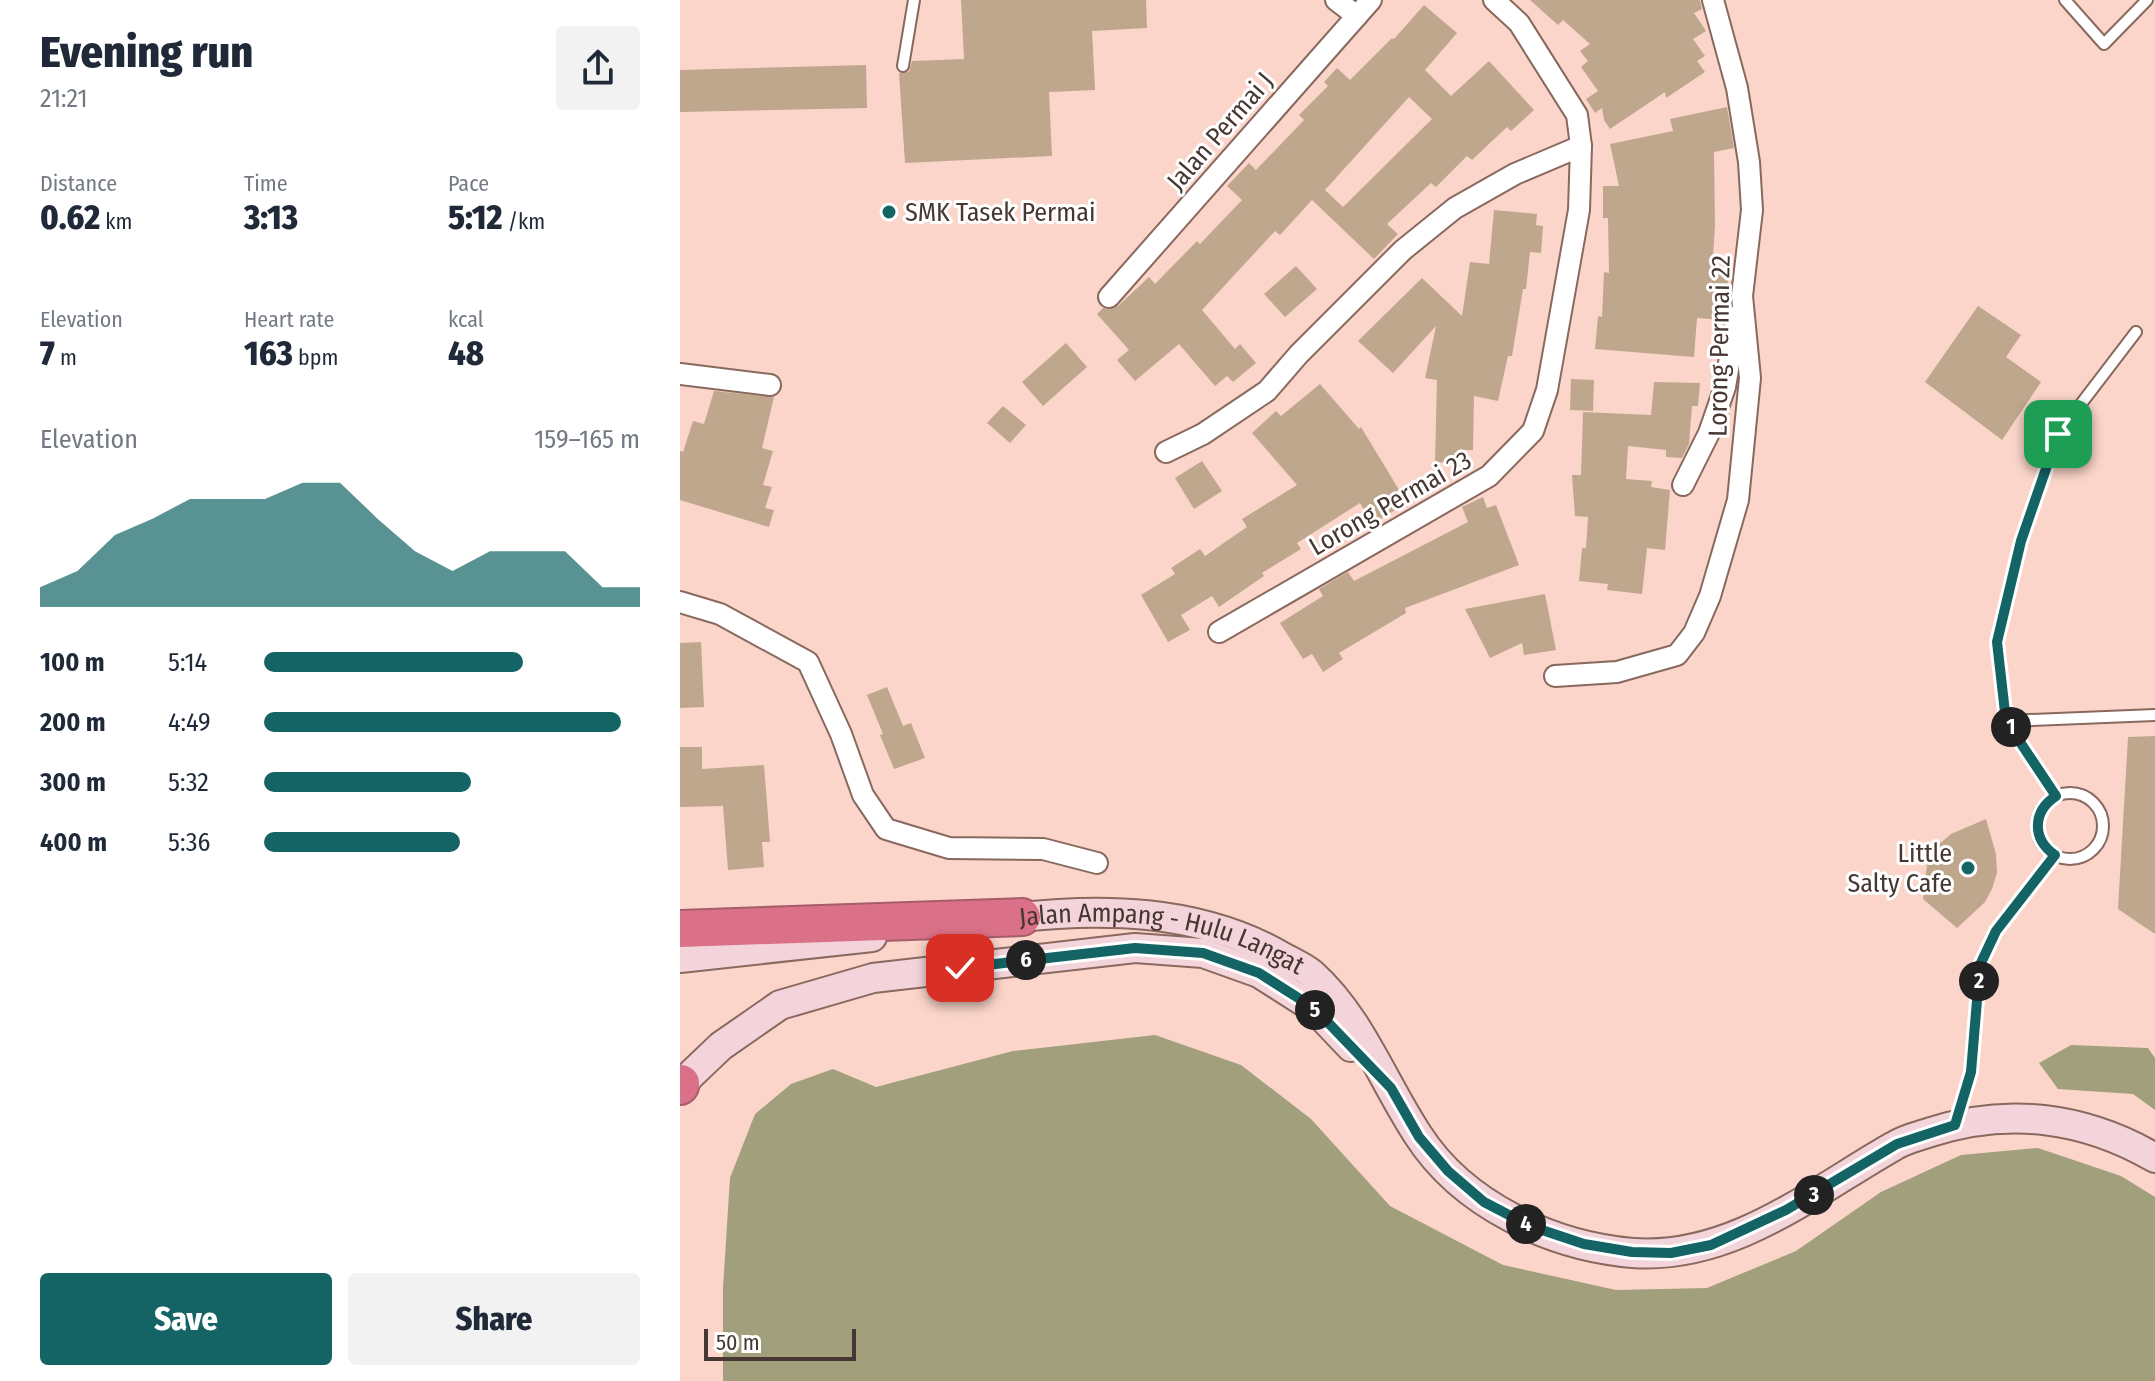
<!DOCTYPE html>
<html lang="en">
<head>
<meta charset="utf-8">
<style>
  :root { --surface:#fff; --page:#f2f2f3; --text:#1f2937; --muted:#747a83; --accent:#146466 }
  body { margin:0; font-family:"Fira Sans Condensed",sans-serif; background:var(--page); color:var(--text); height:100vh; display:flex; flex-direction:column; font-size:30px; white-space:nowrap }
  * { box-sizing:border-box; margin:0 }
  p { font-size:26px; color:var(--muted) }
  .icon { flex:none; width:44px; height:44px; fill:none; stroke:currentColor; stroke-width:2; stroke-linecap:round; stroke-linejoin:round }
  .map { position:relative; flex:1; overflow:hidden }
  .panel { display:flex; flex-direction:column; background:var(--surface); width:680px }
  .panel>* { flex:none }
  .scale { position:absolute; left:24px; bottom:20px; width:152px; box-sizing:border-box; padding-left:8px; border:4px solid #463732; border-top:0; font-size:22px; line-height:28px; white-space:nowrap; color:#463732; -webkit-text-stroke:6px #fff; paint-order:stroke }
  .pin { position:absolute; display:grid; place-items:center; width:68px; height:68px; color:#fff; margin:-34px; border-radius:16px; box-shadow:0 4px 12px #0006 }
  .km { position:absolute; width:40px; height:40px; margin:-20px; border-radius:50%; background:#222; color:#fff; font-size:22px; line-height:40px; text-align:center }
  .round { display:grid; place-items:center; flex:none; width:84px; height:84px; border-radius:8px; background:var(--page) }
  .headline { display:flex; align-items:center; justify-content:space-between; height:136px; padding:0 40px }
  h1 { font-size:44px; font-weight:800; line-height:60px }
  .stats { display:grid; grid-template-columns:repeat(3,1fr); gap:12px; height:136px; padding:8px 40px }
  .stats div { display:grid; align-content:center }
  .stats b { font-size:34px; font-weight:800 }
  .stats small { font-size:22px; font-weight:400 }
  .stats p { font-size:22px }
  .chart { height:224px; padding:16px 40px }
  .chart p { display:flex; justify-content:space-between }
  .chart svg { width:100%; height:144px; margin-top:8px; fill:var(--accent); opacity:.7 }
  .button { display:flex; gap:16px; margin-top:auto; padding:16px 40px }
  .button a { flex:1; height:92px; border-radius:8px; background:var(--accent); color:#fff; font-size:32px; font-weight:800; line-height:92px; text-align:center }
  .button a+a { background:var(--page); color:var(--text) }
  ul { padding:0 40px; list-style:none; font-size:26px }
  li { display:grid; grid-template-columns:128px 96px 1fr; align-items:center; height:60px }
  li i { height:20px; border-radius:10px; background:var(--accent) }
  main { display:flex; flex:1; min-height:0 }
  .map>svg:first-child { display:block }
</style>
</head>
<body>
<main>
<section class="panel">
<div class="headline"><div><h1>Evening run</h1><p>21:21</p></div><a class="round"><svg class="icon" aria-label="share" viewBox="0 0 24 24"><path d="M12 15V3M7 8l5-5 5 5M5 13v7h14v-7"/></svg></a></div>
<div class="stats">
<div><p>Distance</p><b>0.62<small> km</small></b></div>
<div><p>Time</p><b>3:13</b></div>
<div><p>Pace</p><b>5:12<small> /km</small></b></div>
</div>
<div class="stats">
<div><p>Elevation</p><b>7<small> m</small></b></div>
<div><p>Heart rate</p><b>163<small> bpm</small></b></div>
<div><p>kcal</p><b>48</b></div>
</div>
<div class="chart"><p><span>Elevation</span>159–165 m</p>
<svg viewBox="0 0 160 44" preserveAspectRatio="none"><path d="M0 44V38L10 33L20 22L30 17L40 11L50 11L60 11L70 6L80 6L90 17L100 27L110 33L120 27L130 27L140 27L150 38L160 38V44z"/></svg>
</div>
<ul>
<li><b>100 m</b>5:14<i style="width:69%"></i></li>
<li><b>200 m</b>4:49<i style="width:95%"></i></li>
<li><b>300 m</b>5:32<i style="width:55%"></i></li>
<li><b>400 m</b>5:36<i style="width:52%"></i></li>
</ul>
<div class="button"><a>Save</a><a>Share</a></div>
</section>
<div class="map">
<svg width="1475" height="1381" viewBox="0 0 1475 1381">
  <rect width="100%" height="100%" fill="#fbd5c9"/>
  <!-- forest -->
  <g fill="#a29f7c">
    <path d="M475 1035 561 1065 631 1119 710 1206 823 1265 936 1290 1027 1288 1116 1251 1201 1192 1281 1155 1358 1148 1441 1176 1475 1197V1381H43V1288L50 1178 75 1114 111 1084 153 1069 196 1087 333 1051Z"/>
    <path d="M1391 1045 1468 1048 1475 1058V1110L1453 1094 1378 1089 1359 1063Z"/>
  </g>
  <!-- building -->
  <g fill="#bfa78d" fill-rule="evenodd">
    <path d="M281 0H466L467 28 412 31 415 90 369 92 372 156 225 163 219 73 229 72 232 61 284 59Z"/>
    <path d="M850 0H1020L1022 9 1014 13 1026 31 1013 39 1025 56 1017 61 1025 72 986 98 985 92 930 129 924 120 922 108 915 113 906 99 918 91 901 67 908 61 900 51 910 44 883 20 878 25Z"/>
    <path d="M744 5 777 33 745 70 771 96 809 61 854 110 831 131 827 127 792 160 787 156 756 187 751 183 707 224 718 234 694 259 632 200 600 235 595 231 522 310 555 349 560 344 576 363 553 382 547 376 535 386 499 344 455 381 437 360 449 350 417 314 423 308 432 309 438 306 469 277 475 284 517 241 520 244 562 200 547 186 569 163 576 170 624 120 619 115 648 86 644 82 657 68 670 80 712 38 714 39ZM729 97 752 119 663 207 645 190Z"/>
    <path d="M186 65 187 108 0 112V70Z"/>
    <path d="M1047 107 1054 148 1034 152 1035 226 1032 272 1049 274 1043 320 1017 318 1014 357 915 349 918 316 922 317 924 272 929 273 928 218H923V186H939L930 144 993 131 990 119Z"/>
    <path d="M814 210 857 214 856 225 863 226 861 253 850 252 846 289H843L832 356H828L818 401 794 396 793 450H778L777 463 755 462 757 380 745 378 756 326 713 373 678 341 742 278 782 316 790 262 809 264Z"/>
    <path d="M616 266 637 289 605 317 584 294Z"/>
    <path d="M1298 306 1341 335 1326 357 1361 382 1322 440 1245 382Z"/>
    <path d="M386 343 407 367 363 406 342 382Z"/>
    <path d="M891 379 914 380 913 411 890 410Z"/>
    <path d="M974 382 1020 383 1018 406H1012L1009 444 1002 458 986 457V450L948 446 946 479 972 481 971 487 990 490 985 550 967 548 962 594 927 590 928 584 899 581 902 548H906L908 517 895 516 892 475H901L903 412 971 415Z"/>
    <path d="M640 384 679 429 681 427 727 503 692 524 680 503 617 543 621 549 582 573 584 576 539 607 532 596 501 615 510 630 488 642 461 595 495 574 491 568 520 549 525 556 567 527 562 519 617 485 572 433 596 411 601 416Z"/>
    <path d="M34 391 94 397 82 448 93 451 83 485 92 487 85 508 94 510 89 527 0 500V451L3 452 13 421 24 424Z"/>
    <path d="M323 406 346 425 330 443 307 423Z"/>
    <path d="M522 461 542 491 514 509 495 478Z"/>
    <path d="M803 497 807 508 816 505 839 565 725 608 726 613 659 653 663 659 643 672 632 654 623 659 600 623 643 596 639 589 668 572 674 581 788 522 782 507Z"/>
    <path d="M865 594 876 650 844 655 842 643 810 658 785 609Z"/>
    <path d="M21 642 24 707 0 708V643Z"/>
    <path d="M207 687 223 726 231 723 245 758 214 769 200 735 203 734 187 695Z"/>
    <path d="M1475 736V934L1438 909 1448 737Z"/>
    <path d="M0 747H22V769L84 765 90 842H82L84 867 48 870 43 806 0 807Z"/>
    <path d="M1306 819 1316 854 1317 873 1312 889 1305 902 1277 928 1243 899 1247 864 1257 846 1271 834Z"/>
  </g>
  <g fill="none" stroke-linecap="round" stroke-linejoin="round">
    <!-- lane casing -->
    <g stroke="#89685e" stroke-width="14">
      <g id="lane">
        <path d="M1385 0 1424 44 1467 0"/>
        <path d="M223 66 234 0"/>
        <path d="M1326 721 1475 715"/>
        <circle cx="1390" cy="826" r="33"/>
        <path d="M1376 796 1326 721 1317 642 1341 541 1378 434 1456 332"/>
        <path d="M1275 1123 1291 1072 1300 965 1316 931 1375 855"/>
      </g>
    </g>
    <!-- street casing -->
    <g stroke="#89685e" stroke-width="24">
      <g id="street">
        <path d="M656 0 677 16"/>
        <path d="M429 297 691 0"/>
        <path d="M0 374 90 385"/>
        <path d="M486 452 523 434 587 391 619 354 723 250 775 208 835 174 901 146"/>
        <path d="M1003 485 1029 433 1045 387 1057 316"/>
        <path d="M0 602 40 614 128 662 161 734 183 795 206 829 269 848 363 849 417 863"/>
        <path d="M539 632 809 476 853 431 867 390 899 210 901 146 897 115 839 23 814 0"/>
        <path d="M875 676 937 672 997 655 1014 633 1030 596 1058 500 1070 378 1062 296 1072 210 1069 162 1057 88 1033 0"/>
      </g>
    </g>
    <!-- secondary casing -->
    <g stroke="#89685e" stroke-width="32">
      <g id="secondary">
        <path id="s1" d="M324 919C419 907 519 908 603 957 612 962 624 967 632 974 680 1017 703 1082 738 1135 783 1205 871 1246 953 1253 1052 1260 1133 1192 1214 1146 1225 1139 1239 1136 1251 1132 1328 1107 1405 1117 1475 1158"/>
        <path d="M0 958 192 937"/>
        <path d="M0 1085 41 1046 100 1005 193 978 455 948 523 953 579 973 634 1008 671 1047"/>
      </g>
    </g>
    <!-- highway casing -->
    <g stroke="#a65d6a" stroke-width="40">
      <g id="highway">
        <path d="M0 929 342 917"/>
        <path d="M0 1086 1 1083"/>
      </g>
    </g>
    <!-- lane -->
    <use href="#lane" stroke="#fff" stroke-width="10"/>
    <!-- street -->
    <use href="#street" stroke="#fff" stroke-width="20"/>
    <!-- secondary -->
    <use href="#secondary" stroke="#f4d4db" stroke-width="28"/>
    <!-- highway -->
    <use href="#highway" stroke="#da7188" stroke-width="36"/>
  </g>
  <g fill="none" stroke-linecap="round" stroke-linejoin="round">
    <!-- route casing -->
    <g stroke="#fff" stroke-width="16">
      <path id="route" d="M280 968 455 948 523 953 579 973 634 1008 711 1088 739 1137 768 1171 804 1202 850 1226 904 1244 952 1252 991 1253 1031 1245 1106 1210 1217 1144 1275 1125 1291 1072 1300 965 1316 931 1375 855C1352 839 1352 812 1376 796L1326 721 1317 642 1341 541 1378 434"/>
    </g>
    <!-- route -->
    <use href="#route" stroke="#146466" stroke-width="10"/>
  </g>
  <!-- markers -->
  <g fill="#146466" stroke="#fff" stroke-width="3">
    <circle cx="209" cy="212" r="8"/>
    <circle cx="1288" cy="868" r="8"/>
  </g>
  <g text-anchor="middle" stroke-width="6" stroke-linejoin="round" paint-order="stroke">
    <!-- street labels -->
    <g font-size="26" fill="#463732" stroke="#fff">
      <text transform="translate(540 131) rotate(-49)" y="9">Jalan Permai J</text>
      <text transform="translate(1039 346) rotate(-89)" y="9">Lorong Permai 22</text>
      <text transform="translate(710 503) rotate(-30)" y="9">Lorong Permai 23</text>
      <text dy="9" stroke="none"><textPath href="#s1" startOffset="162">Jalan Ampang - Hulu Langat</textPath></text>
    </g>
    <!-- poi labels -->
    <g font-size="26" fill="#463732" stroke="#fff" text-anchor="start">
      <text x="225" y="221">SMK Tasek Permai</text>
      <text x="1272" y="862" text-anchor="end">Little<tspan x="1272" dy="30">Salty Cafe</tspan></text>
    </g>
  </g>
</svg>
<div class="scale">50 m</div>
<div class="pin" style="left:1378px;top:434px;background:#1e9e55"><svg class="icon" aria-label="arrive" viewBox="0 0 24 24"><path d="M6 21V4h12l-3 4 3 4H6"/></svg></div>
<div class="pin" style="left:280px;top:968px;background:#d93025"><svg class="icon" aria-label="check" viewBox="0 0 24 24"><path d="M5 12l5 5 9-10"/></svg></div>
<b class="km" style="left:1331px;top:727px">1</b>
<b class="km" style="left:1299px;top:981px">2</b>
<b class="km" style="left:1134px;top:1195px">3</b>
<b class="km" style="left:846px;top:1224px">4</b>
<b class="km" style="left:635px;top:1010px">5</b>
<b class="km" style="left:346px;top:960px">6</b>
</div>
</main>
</body>
</html>
